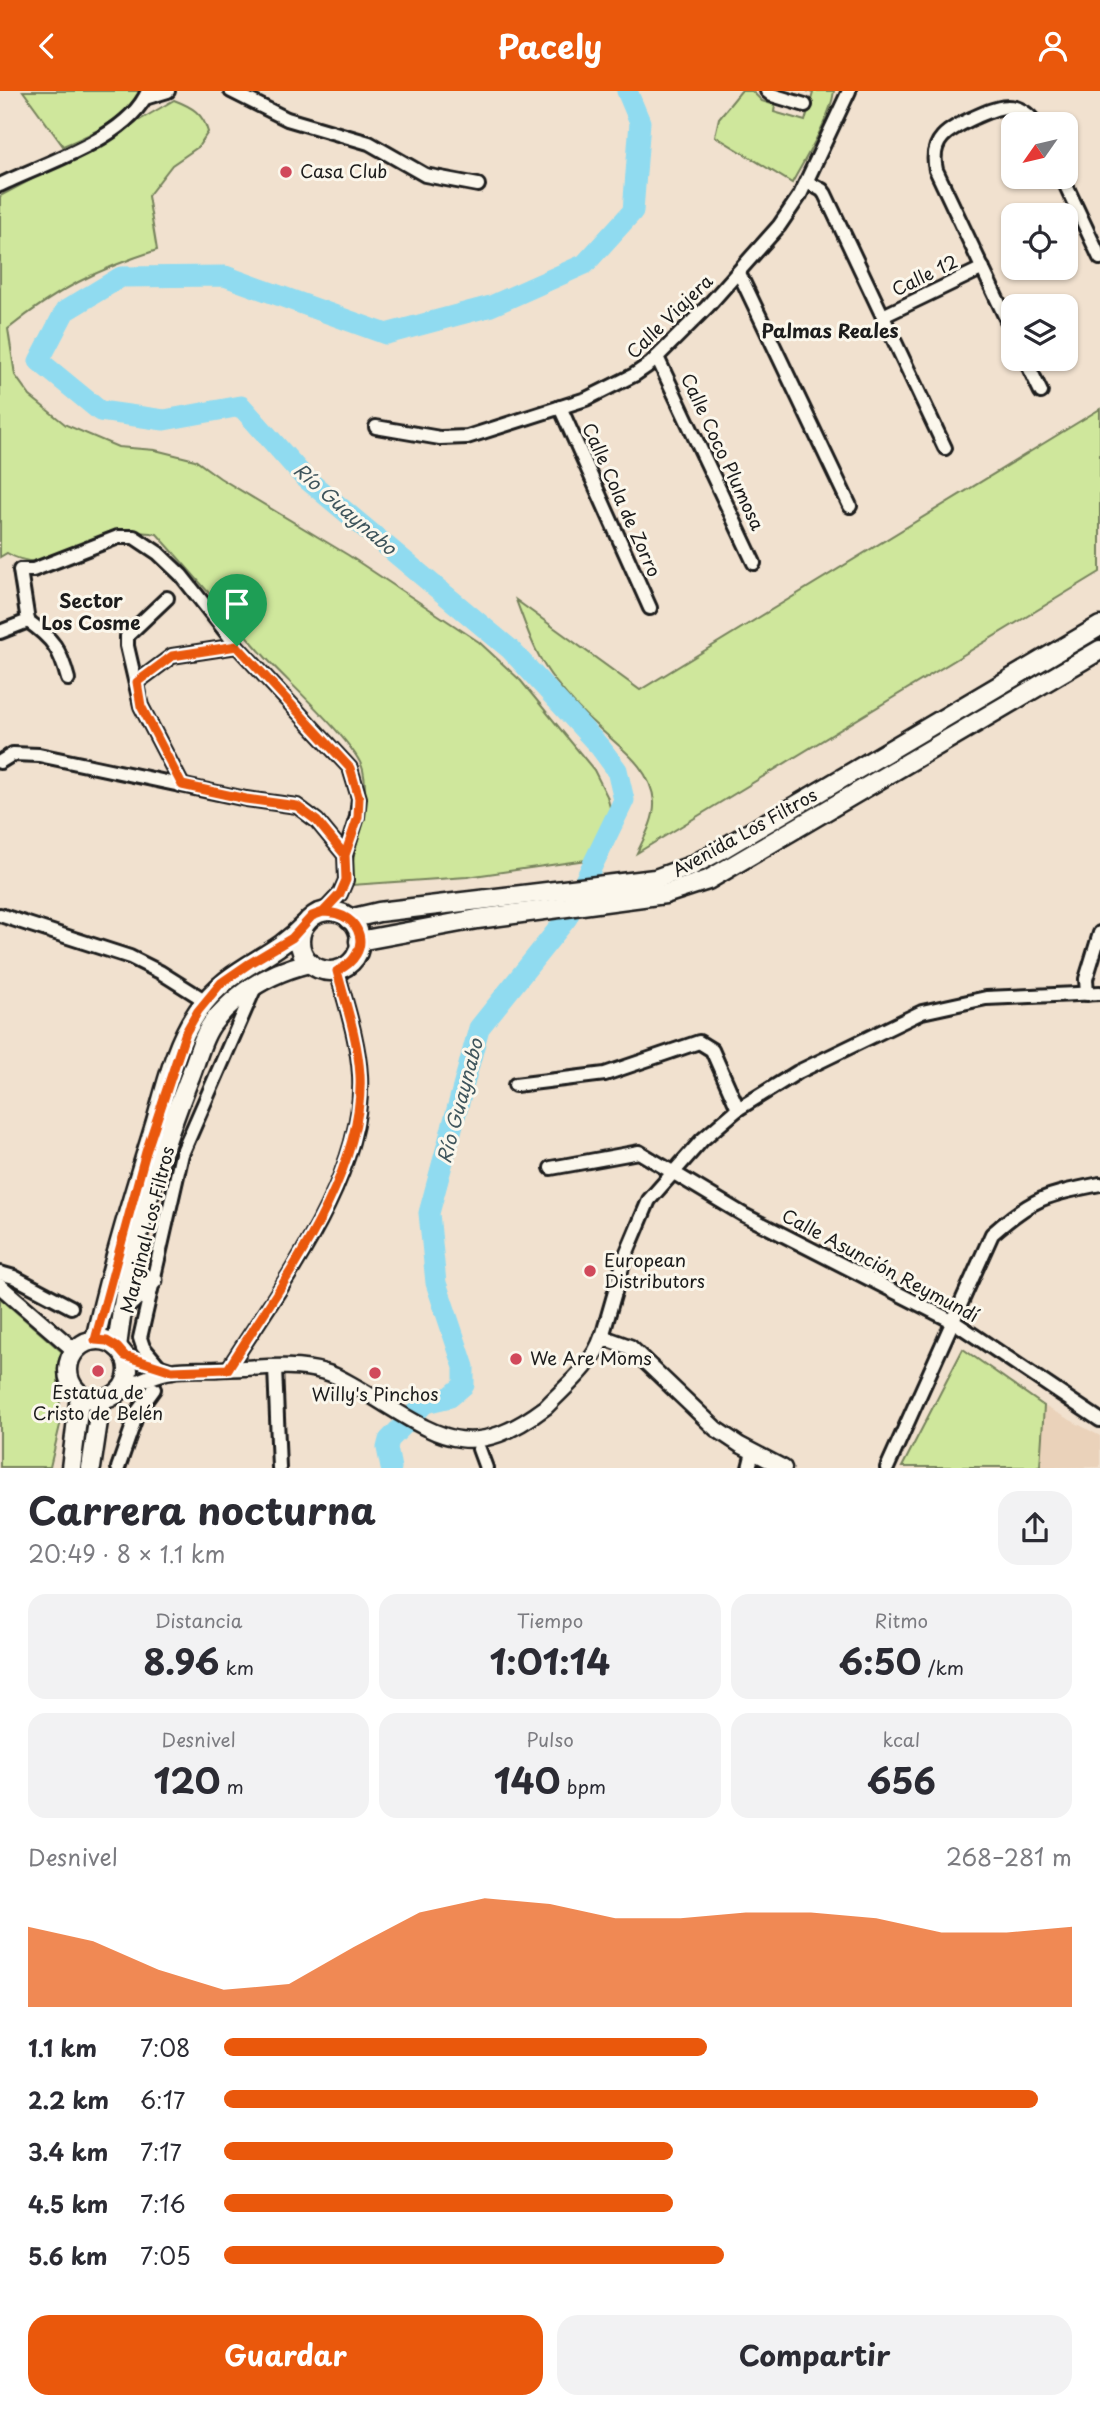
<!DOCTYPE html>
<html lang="es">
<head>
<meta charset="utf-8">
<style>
  :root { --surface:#fff; --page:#f2f2f3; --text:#2b2b33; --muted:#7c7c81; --accent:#ea580c }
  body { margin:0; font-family:"Playpen Sans",sans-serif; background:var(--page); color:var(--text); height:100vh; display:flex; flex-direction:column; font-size:26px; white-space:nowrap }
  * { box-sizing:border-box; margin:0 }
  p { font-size:23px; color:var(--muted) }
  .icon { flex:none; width:38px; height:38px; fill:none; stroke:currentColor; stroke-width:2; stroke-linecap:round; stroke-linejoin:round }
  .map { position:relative; height:1377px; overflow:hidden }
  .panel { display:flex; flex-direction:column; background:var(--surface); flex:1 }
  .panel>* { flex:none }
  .needle { width:46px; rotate:236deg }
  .tools { position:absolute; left:1001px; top:21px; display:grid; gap:14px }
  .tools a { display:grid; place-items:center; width:77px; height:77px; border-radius:14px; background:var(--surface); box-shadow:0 2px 5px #0004; font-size:35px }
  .pin { position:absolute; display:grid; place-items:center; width:60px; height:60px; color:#fff; margin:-72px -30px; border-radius:50% 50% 50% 0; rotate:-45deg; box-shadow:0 0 7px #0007 }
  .pin .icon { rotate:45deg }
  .round { display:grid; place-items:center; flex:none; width:74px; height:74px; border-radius:21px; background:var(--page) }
  .head { display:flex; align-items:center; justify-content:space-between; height:119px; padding:0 28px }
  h1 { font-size:38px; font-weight:700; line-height:52px }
  .figures { display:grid; grid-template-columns:repeat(3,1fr); gap:10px; height:119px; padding:7px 28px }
  .figures div { display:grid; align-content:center; border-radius:18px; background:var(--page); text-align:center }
  .figures b { font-size:35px; font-weight:700 }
  .figures small { font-size:19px; font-weight:400 }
  .figures p { font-size:19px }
  .chart { height:196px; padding:14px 28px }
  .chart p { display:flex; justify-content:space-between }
  .chart svg { width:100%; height:126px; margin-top:7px; fill:var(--accent); opacity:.7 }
  .cta { display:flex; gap:14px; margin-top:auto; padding:14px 28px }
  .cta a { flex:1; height:80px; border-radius:21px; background:var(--accent); color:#fff; font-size:28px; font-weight:700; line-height:80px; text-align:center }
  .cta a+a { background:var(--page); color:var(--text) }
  ul { padding:0 28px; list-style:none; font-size:23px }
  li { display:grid; grid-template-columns:112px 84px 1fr; align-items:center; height:52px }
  li i { height:18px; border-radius:9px; background:var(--accent) }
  header { display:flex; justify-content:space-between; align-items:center; height:91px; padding:0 28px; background:var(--accent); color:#fff; font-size:32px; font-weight:700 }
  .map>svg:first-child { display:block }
</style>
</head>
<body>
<header><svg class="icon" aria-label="back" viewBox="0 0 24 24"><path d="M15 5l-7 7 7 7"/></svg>Pacely<svg class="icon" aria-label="person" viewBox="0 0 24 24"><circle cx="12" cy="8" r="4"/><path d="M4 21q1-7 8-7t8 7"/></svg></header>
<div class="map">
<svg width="1100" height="1377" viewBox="0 0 1100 1377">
  <rect width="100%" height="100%" fill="#f1e1cf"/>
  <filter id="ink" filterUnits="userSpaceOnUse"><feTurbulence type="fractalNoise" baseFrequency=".0143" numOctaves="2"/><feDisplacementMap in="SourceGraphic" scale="14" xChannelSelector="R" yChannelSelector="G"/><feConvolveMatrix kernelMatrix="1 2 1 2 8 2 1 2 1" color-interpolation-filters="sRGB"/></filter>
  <g filter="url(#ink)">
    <!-- built -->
    <path fill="#ead2ba" d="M1044 1315 1100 1345V1376L1040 1377Z"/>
    <!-- green -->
    <g fill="#cfe79c" stroke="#76825c" stroke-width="2">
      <path d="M23 0H140C123 29 93 43 63 55Z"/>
      <path d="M741 0H752L762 10 775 14 774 21 805 30 813 2 807 0H834C831 26 805 68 792 92L715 45 719 27Z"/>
      <path d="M174 9C192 16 203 22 208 41L198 56 172 74 148 105 157 159C98 178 56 199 8 238L15 284 30 305 66 334 118 356 155 359 195 369 220 387 348 464 479 551 521 590 594 679 607 705 613 728 611 737 593 768 467 786 352 794C349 755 372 718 363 679 357 653 287 590 266 567 229 526 194 484 157 443 106 431 55 492 7 462L0 466V105L97 54Z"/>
      <path d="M1100 318V481L637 762C644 747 655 728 654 711 651 676 620 657 597 635 582 622 568 606 556 591 536 567 527 538 516 509L640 599Z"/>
      <path d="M0 1207 62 1261 58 1288 61 1330 50 1376H0Z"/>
      <path d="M963 1258 1044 1315 1040 1376H902Z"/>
    </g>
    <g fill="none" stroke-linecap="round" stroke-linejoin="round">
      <!-- river -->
      <path stroke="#90dbf0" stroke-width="21" d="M391 1377 387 1357 389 1349 425 1312 450 1306 464 1294V1276L436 1192 429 1122 479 937 567 827 624 709 617 679 600 656 510 558 304 386 241 315 164 329 100 320 39 270 65 220 121 186 225 185 386 243 491 215 585 173 633 120 640 31 627 0"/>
      <!-- minor casing -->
      <g stroke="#1c1c1c" stroke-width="18">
        <g id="minor">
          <path d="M231 0 287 28 369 52 425 84 478 94"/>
          <path d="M767 0 772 4 805 14"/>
          <path d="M145 7 168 0"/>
          <path d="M1062 86 1100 167"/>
          <path d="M807 91 822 99 825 103 945 357"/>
          <path d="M0 94C44 72 128 48 148 0"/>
          <path d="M739 182 850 415"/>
          <path d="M883 225 983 177"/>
          <path d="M1013 242 936 79C929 48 948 39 973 27 997 16 1017 7 1036 33"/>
          <path d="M657 266 754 472"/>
          <path d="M1025 268 1041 301"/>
          <path d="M560 316 650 517"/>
          <path d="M376 336 440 347 467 346 586 308 634 284 650 273 707 216 779 135 800 104 849 0"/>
          <path d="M167 507 127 545V555L141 615 182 694"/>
          <path d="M28 530C53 548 60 558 68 588"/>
          <path d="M0 541 28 530 20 479H33L118 446H134L158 462 181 484 237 555 350 677 359 707 357 726 345 764 346 789 340 803 323 821"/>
          <path d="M137 591 172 565 237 555"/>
          <path d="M0 671 13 663 39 664 246 708 297 715 317 730 345 764"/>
          <path d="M0 824 130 866 160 881 206 910"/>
          <path d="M1087 903 1086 888 1100 842"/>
          <path d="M515 994 605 983 699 951 712 959 738 1018"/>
          <path d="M551 1077 639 1061 744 1124 954 1231 1100 1329"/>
          <path d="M0 1182 14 1186 71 1216"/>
          <path d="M602 1246 625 1166 649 1109 702 1049 738 1018 798 981 922 921 986 907 1100 902"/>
          <path d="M159 1275 143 1256 140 1247 182 1063 255 896"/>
          <path d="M275 1276 279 1377"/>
          <path d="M228 1278C279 1197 366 1085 360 984 358 949 346 914 337 880"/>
          <path d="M479 1358 486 1377"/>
          <path d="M118 1377 138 1320 154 1298"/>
          <path d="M749 1377 753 1361"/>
          <path d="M887 1377 992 1143C1034 1106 1046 1104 1100 1093"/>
        </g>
      </g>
      <!-- tertiary casing -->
      <g stroke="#1c1c1c" stroke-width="19">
        <g id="tertiary">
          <path d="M0 1195 74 1259"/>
          <path d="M125 1265 172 1280"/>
          <path d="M121 1299C137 1291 154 1283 171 1280 186 1277 203 1279 219 1278 252 1278 292 1271 325 1281 337 1284 347 1291 358 1297 435 1342 465 1377 546 1316 566 1295 593 1274 602 1246L630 1256 716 1338 740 1354 784 1377"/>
        </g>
      </g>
      <!-- secondary casing -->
      <g stroke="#1c1c1c" stroke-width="23">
        <g id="secondary">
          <circle cx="330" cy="850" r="30"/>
          <path d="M349 828 379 821 655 788 691 775 724 757 1100 535"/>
          <path d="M359 850 477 828 665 803 708 789 1100 559"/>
          <path d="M121 1219 153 1189"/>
          <circle cx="98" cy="1279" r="30"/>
          <path d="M95 1249C111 1176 133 1105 155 1034 166 996 175 953 198 920 229 875 270 870 304 834"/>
          <path d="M117 1256C128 1163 155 1074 189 988 197 969 202 944 215 929 240 899 272 881 309 872"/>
          <path d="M71 1377 80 1304"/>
          <path d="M91 1377 101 1310"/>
        </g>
      </g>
      <!-- minor -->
      <use href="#minor" stroke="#fbf7ec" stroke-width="12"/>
      <!-- tertiary -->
      <use href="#tertiary" stroke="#fbf7ec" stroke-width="14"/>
      <!-- secondary -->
      <use href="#secondary" stroke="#fbf7ec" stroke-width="18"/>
    </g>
  </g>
  <g fill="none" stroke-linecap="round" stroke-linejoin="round" filter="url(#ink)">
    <!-- route casing -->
    <g stroke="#fff" stroke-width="14">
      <path id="route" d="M237 555 350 677 359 707 358 726 345 764 346 789 340 803 323 821 312 825 292 847 250 872 221 892 198 920 186 941 146 1061 95 1249 107 1250 117 1256 125 1265 172 1280 228 1278C279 1196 365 1085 360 984 358 949 346 914 337 880 374 863 364 821 323 821L340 803 346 789 345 764 317 730 297 715 246 708 182 694 141 615 137 591 172 565 237 555"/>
    </g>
    <!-- route -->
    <use href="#route" stroke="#ea580c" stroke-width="9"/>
  </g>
  <!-- markers -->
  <g fill="#d1495b" stroke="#fbf7ec" stroke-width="2.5">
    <circle cx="286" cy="81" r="7"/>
    <circle cx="590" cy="1180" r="7"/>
    <circle cx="516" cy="1268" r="7"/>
    <circle cx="98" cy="1280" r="7"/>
    <circle cx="375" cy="1282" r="7"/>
  </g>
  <g text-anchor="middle" stroke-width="6" stroke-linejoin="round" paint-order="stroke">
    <!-- poi labels -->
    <g font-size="18" fill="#1c1c1c" stroke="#fbf7ec" text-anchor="start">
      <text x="300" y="87">Casa Club</text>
      <text x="604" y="1176">European<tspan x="604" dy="21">Distributors</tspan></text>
      <text x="530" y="1274">We Are Moms</text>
      <text x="98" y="1308" text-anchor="middle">Estatua de<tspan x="98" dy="21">Cristo de Belén</tspan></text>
      <text x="375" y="1310" text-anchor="middle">Willy's Pinchos</text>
    </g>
    <!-- street labels -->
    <g font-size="18" fill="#1c1c1c" stroke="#fbf7ec">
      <text transform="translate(925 185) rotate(-26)" y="6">Calle 12</text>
      <text transform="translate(670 226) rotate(-44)" y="6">Calle Viajera</text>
      <text transform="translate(722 361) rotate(65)" y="6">Calle Coco Plumosa</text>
      <text transform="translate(621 409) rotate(66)" y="6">Calle Cola de Zorro</text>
      <text transform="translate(745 742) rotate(-29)" y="6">Avenida Los Filtros</text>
      <text transform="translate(148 1139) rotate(-76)" y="6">Marginal Los Filtros</text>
      <text transform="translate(880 1175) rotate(28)" y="6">Calle Asunción Reymundí</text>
    </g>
    <!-- neighbourhood labels -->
    <g font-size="19" font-weight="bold" fill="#1c1c1c" stroke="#fbf7ec">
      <text x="830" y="247">Palmas Reales</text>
      <text x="91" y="517">Sector<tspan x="91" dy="22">Los Cosme</tspan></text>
    </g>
    <!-- water labels -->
    <g font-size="19" font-style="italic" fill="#3f555c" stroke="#fbf7ec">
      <text transform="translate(345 418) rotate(41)" y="7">Río Guaynabo</text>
      <text transform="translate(460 1010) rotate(-75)" y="7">Río Guaynabo</text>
    </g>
  </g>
</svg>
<div class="tools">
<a><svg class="needle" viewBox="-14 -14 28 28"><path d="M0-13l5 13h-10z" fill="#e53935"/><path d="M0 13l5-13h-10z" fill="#7c7c81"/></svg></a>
<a><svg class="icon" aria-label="locate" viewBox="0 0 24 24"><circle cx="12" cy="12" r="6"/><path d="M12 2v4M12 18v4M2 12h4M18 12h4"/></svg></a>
<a><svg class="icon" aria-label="layers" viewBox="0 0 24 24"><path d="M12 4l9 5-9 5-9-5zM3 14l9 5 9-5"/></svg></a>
</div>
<div class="pin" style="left:237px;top:555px;background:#1e9e55"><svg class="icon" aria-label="arrive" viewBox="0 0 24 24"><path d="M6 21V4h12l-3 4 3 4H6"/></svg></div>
</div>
<section class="panel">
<div class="head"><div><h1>Carrera nocturna</h1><p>20:49 · 8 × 1.1 km</p></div><a class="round"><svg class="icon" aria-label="share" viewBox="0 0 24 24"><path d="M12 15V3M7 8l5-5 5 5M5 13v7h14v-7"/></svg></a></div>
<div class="figures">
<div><p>Distancia</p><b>8.96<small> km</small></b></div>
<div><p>Tiempo</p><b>1:01:14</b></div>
<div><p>Ritmo</p><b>6:50<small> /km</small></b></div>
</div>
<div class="figures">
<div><p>Desnivel</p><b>120<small> m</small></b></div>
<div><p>Pulso</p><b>140<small> bpm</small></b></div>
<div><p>kcal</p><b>656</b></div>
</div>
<div class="chart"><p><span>Desnivel</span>268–281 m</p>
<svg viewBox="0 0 160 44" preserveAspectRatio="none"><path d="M0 44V16L10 21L20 31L30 38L40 36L50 23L60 11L70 6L80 8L90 13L100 13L110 11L120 11L130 13L140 18L150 18L160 16V44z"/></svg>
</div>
<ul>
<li><b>1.1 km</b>7:08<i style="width:57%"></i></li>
<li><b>2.2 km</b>6:17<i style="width:96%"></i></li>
<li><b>3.4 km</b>7:17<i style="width:53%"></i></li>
<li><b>4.5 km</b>7:16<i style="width:53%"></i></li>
<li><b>5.6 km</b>7:05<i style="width:59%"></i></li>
</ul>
<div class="cta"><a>Guardar</a><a>Compartir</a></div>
</section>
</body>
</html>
